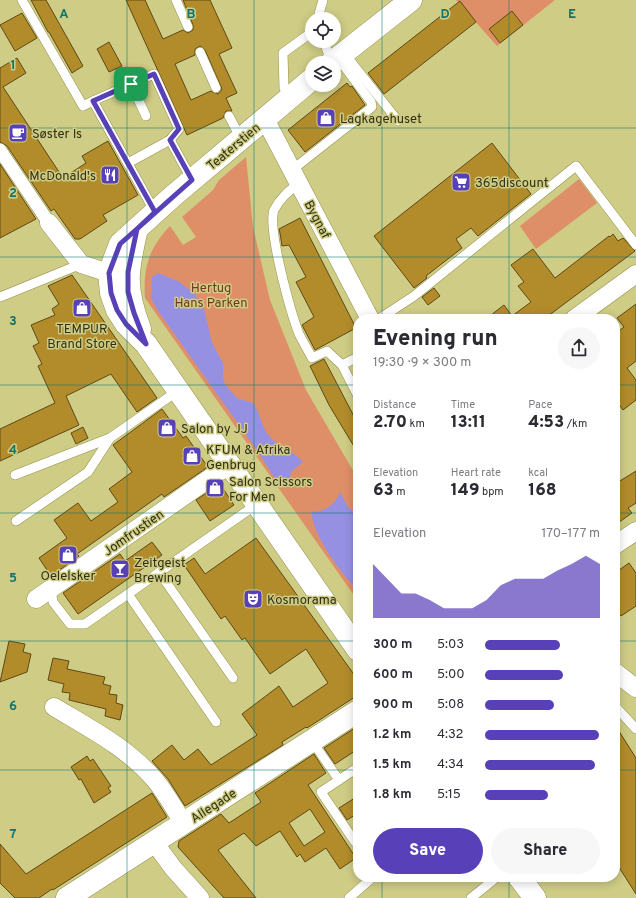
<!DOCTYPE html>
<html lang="en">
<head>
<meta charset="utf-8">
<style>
  :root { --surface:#fff; --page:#f7f7f7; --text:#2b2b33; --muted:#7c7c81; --accent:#5840b8 }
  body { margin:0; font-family:Overpass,sans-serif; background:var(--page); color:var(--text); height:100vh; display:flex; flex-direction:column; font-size:15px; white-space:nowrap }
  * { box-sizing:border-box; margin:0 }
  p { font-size:13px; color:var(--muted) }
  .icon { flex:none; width:22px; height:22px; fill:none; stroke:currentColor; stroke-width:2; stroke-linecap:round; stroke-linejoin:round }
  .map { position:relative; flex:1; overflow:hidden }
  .panel { position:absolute; left:353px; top:314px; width:267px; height:568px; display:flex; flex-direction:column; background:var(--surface); border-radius:16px; box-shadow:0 2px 10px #0003 }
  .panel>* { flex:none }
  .fabs { position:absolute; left:305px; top:12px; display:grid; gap:8px }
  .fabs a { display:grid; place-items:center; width:36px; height:36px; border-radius:50%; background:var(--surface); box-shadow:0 2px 10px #0003; font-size:20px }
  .pin { position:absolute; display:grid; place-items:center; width:34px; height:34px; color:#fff; margin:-17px; border-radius:8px; box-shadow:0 2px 6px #0006 }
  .round { display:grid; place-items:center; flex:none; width:42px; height:42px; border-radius:21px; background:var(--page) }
  .overview { display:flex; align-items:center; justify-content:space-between; height:68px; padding:0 20px }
  h1 { font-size:22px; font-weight:800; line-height:30px }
  .metrics { display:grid; grid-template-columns:repeat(3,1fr); gap:6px; height:68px; padding:4px 20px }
  .metrics div { display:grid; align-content:center }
  .metrics b { font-size:17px; font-weight:800 }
  .metrics small { font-size:11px; font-weight:400 }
  .metrics p { font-size:11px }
  .chart { height:112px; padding:8px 20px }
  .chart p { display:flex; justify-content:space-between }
  .chart svg { width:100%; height:72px; margin-top:4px; fill:var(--accent); opacity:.7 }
  .button { display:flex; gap:8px; margin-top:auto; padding:8px 20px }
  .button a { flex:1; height:46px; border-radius:24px; background:var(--accent); color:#fff; font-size:16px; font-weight:800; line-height:46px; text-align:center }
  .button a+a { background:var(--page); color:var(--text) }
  ul { padding:0 20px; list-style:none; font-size:13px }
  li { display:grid; grid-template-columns:64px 48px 1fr; align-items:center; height:30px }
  li i { height:10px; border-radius:5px; background:var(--accent) }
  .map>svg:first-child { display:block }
</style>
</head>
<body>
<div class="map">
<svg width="636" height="898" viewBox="0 0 636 898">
  <rect width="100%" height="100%" fill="#cecc85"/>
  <!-- green -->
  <g fill="#df8f68">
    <path d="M456 0H555L497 46Z"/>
    <path d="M246 157 253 227 270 300 306 390 358 479V601L145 298C143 267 149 248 170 226L183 245 196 237 182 217 213 190 219 180Z"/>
    <path d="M579 179 597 203 536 249 520 226Z"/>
  </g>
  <!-- water -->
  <g fill="#9690e2">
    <path d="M158 273 178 281 194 293 204 309 212 343 223 363V378L226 386 237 398 253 403C261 414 261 427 270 437 279 448 294 451 303 462L291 472 288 485 274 477 254 446 158 311 151 298 152 277Z"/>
    <path d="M340 492 348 507 358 515V590C343 577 309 530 312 511 324 513 336 504 340 492Z"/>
  </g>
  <!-- building -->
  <g fill="#b28c2b" stroke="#5e4916" fill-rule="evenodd">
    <path d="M31 0H46L83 66 72 73 49 32H48Z"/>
    <path d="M126 0H145L163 39 183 30 188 33 193 30V25L183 0H210L232 48 219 54 237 93 226 98 232 111H226L223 118 187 135ZM200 46 205 50 222 89 218 94 211 91 191 100 175 64 195 55V49Z"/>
    <path d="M460 1 476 22 384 94 368 73Z"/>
    <path d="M512 11 523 25 500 43 489 29Z"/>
    <path d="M22 13 37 38 15 51 0 25Z"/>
    <path d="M109 42 122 66 109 72 97 49Z"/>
    <path d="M17 58 26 73 3 87 63 178 86 163 82 156 108 141 138 195 103 215 107 221 80 239H75L54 209 51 211 7 146 0 142V68Z"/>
    <path d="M347 83 350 87 352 86 365 105 305 152 288 130Z"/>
    <path d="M492 143 531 194 478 236 471 228 456 239 462 248 426 276 427 278 414 288 374 236Z"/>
    <path d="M0 164 36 219 0 238Z"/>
    <path d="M300 218 356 328 315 350 302 325 314 317 296 282 306 277 289 245 282 246 280 233 279 229Z"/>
    <path d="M613 234 618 241 623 238 635 251 544 319H486L504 305 512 316 531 302 518 286 524 282 511 265 533 249 555 278 609 236 610 237Z"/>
    <path d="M72 275 157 398 137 412 111 374 66 396 79 425 0 461V429L55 403 38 366 42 364 33 346 39 343 31 325 55 315 52 309 59 304 48 286Z"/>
    <path d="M434 288 440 296 428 305 422 297Z"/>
    <path d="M636 304V361L627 368 636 380V400L623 410 615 399V334L624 327 617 318Z"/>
    <path d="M324 359 358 424V453L329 405 310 366Z"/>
    <path d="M162 409 183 438 186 436 208 467 164 497 162 494 77 554 79 556 51 576 39 558 67 538 54 520 78 503 91 521 118 502 109 489 132 472 113 445Z"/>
    <path d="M83 427 88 438 76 444 71 433Z"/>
    <path d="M636 471V503L628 508 632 513 615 525V484Z"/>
    <path d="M220 484 234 505 210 521 196 500Z"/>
    <path d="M256 538 358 680V695L307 728 306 727 282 742 283 745 185 806 168 779 152 761 172 745 184 760 198 749 211 765 257 735 242 714 279 686 293 707 328 683 306 649 270 674 245 638 242 640 225 616 221 619 184 565 194 558 205 574Z"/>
    <path d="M152 542 162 555 78 614 63 593 120 554 125 561Z"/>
    <path d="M629 563 636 573V606L621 616 615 607V573Z"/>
    <path d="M9 641 25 644 23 652 31 654 27 672 0 682Z"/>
    <path d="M53 658 69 661 67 669 105 677 103 684 111 686 109 694 117 695 116 703 123 705 120 720 105 716 106 709 69 700 70 693 62 692 64 684 48 680Z"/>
    <path d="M615 725 636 758V894L615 861Z"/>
    <path d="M358 726V749L335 764 324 748Z"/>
    <path d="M314 754 326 773 308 785 356 858 340 869 326 848 305 862 300 854 297 857 280 831 256 846 244 833 218 850 256 898H224L178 847 179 841 221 814 229 823 261 802 255 793ZM310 809 325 832 304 846 289 823Z"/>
    <path d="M87 756 90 761 93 759 111 786 108 788 111 792 94 803 81 779 79 780 71 767Z"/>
    <path d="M152 793 167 817 53 890 52 889 39 898H15L0 883V844L26 874Z"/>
    <path d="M358 796V813L347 820 339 808Z"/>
  </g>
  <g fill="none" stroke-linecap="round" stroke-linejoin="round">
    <!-- service casing -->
    <g stroke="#95924d" stroke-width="10">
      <g id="service">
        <path d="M22 0 83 106 93 101 155 212"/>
        <path d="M176 0 188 27"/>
        <path d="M320 19 319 14 323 0"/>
        <path d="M324 41 331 62"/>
        <path d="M200 52 216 88"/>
        <path d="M344 53 398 121"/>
        <path d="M131 84 146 116"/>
        <path d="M291 97 284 88 283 53 312 32"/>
        <path d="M93 101 154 74 179 129 170 140"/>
        <path d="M229 116 241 139"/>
        <path d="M128 163 170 140 192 180"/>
        <path d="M292 170 372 107 371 102 338 58"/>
        <path d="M299 183C289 191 280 198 274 210 267 228 291 313 299 334 303 342 308 350 312 358L327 351 342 365"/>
        <path d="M0 297 81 264"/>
        <path d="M379 319 414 296 576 166 636 245"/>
        <path d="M358 357 342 365 358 396"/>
        <path d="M15 475 110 438 179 390"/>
        <path d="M16 521 88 472 110 438"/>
        <path d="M159 572 233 678"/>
        <path d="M51 589 53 602 70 624H85L257 504"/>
        <path d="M128 594 216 722"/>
        <path d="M615 706 636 729"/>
        <path d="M312 741 339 780"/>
        <path d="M355 842 321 792 354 770 358 777"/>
        <path d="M450 877H461"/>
        <path d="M349 898 373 877"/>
        <path d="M471 898 497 877"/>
      </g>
    </g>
    <!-- pedestrian casing -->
    <g stroke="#95924d" stroke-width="14">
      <path id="pedestrian" d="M0 150 49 223"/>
    </g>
    <!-- minor casing -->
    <g stroke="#95924d" stroke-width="19">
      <g id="minor">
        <path d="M265 119 370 319"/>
        <path d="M49 223 81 264 109 273"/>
        <path d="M574 319 636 274"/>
        <path d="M615 545 636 531"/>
        <path d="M36 599 230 464"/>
        <path d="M615 672 636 688"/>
        <path d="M54 707C89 728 128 748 155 780 166 793 175 810 184 824"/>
        <path d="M154 842 173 868 200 898"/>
      </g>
    </g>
    <!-- tertiary casing -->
    <g stroke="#95924d" stroke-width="23">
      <g id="tertiary">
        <path d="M331 63 411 0"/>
        <path d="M312 79 173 196 120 244 109 273 111 293 117 310 126 324 146 344 358 650"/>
        <path d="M137 229C127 271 124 287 140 329"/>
        <path d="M519 877 535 898"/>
        <path d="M67 898 358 711"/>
      </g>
    </g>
    <!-- service -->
    <use href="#service" stroke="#fff" stroke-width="9"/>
    <!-- pedestrian -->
    <use href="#pedestrian" stroke="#fff" stroke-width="13"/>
    <!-- minor -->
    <use href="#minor" stroke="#fff" stroke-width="18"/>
    <!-- tertiary -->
    <use href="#tertiary" stroke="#fff" stroke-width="22"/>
  </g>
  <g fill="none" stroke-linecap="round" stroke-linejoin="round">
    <!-- route casing -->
    <g stroke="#fff" stroke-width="8">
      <path id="route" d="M131 84 93 101 155 212 137 229 128 272V292L134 313 146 344 126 324 117 310 111 293 109 273 120 244 192 180 170 140 179 129 154 74 131 84"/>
    </g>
    <!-- route -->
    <use href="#route" stroke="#5840b8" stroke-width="5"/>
  </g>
  <!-- grid -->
  <path fill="none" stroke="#0f766e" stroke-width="1" stroke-opacity="0.55" d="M127 0V898M254 0V898M382 0V319M509 0V319M0 128H636M0 257H636M0 385H358M615 385H636M0 513H358M615 513H636M0 641H358M615 641H636M0 770H358M615 770H636M382 877V898M509 877V898"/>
  <!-- icons -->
  <defs>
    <g id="shop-square" transform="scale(1)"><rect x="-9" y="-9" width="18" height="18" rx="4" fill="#5840b8" stroke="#cecc85"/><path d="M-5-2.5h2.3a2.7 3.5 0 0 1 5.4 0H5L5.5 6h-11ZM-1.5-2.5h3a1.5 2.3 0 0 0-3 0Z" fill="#fff"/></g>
    <g id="cafe-square" transform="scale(1)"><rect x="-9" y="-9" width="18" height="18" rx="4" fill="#5840b8" stroke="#cecc85"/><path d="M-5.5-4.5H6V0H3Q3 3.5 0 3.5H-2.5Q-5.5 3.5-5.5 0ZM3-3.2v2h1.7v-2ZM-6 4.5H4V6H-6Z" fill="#fff"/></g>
    <g id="restaurant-square" transform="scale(1)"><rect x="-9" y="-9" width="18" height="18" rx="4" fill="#5840b8" stroke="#cecc85"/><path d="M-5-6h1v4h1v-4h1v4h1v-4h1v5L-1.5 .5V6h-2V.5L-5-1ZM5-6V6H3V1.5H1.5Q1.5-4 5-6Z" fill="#fff"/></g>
    <g id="supermarket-square" transform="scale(1)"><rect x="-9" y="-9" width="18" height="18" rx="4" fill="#5840b8" stroke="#cecc85"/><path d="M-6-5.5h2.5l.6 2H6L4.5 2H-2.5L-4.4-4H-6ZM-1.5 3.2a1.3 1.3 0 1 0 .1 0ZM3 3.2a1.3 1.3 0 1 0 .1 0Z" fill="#fff"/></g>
    <g id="bar-square" transform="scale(1)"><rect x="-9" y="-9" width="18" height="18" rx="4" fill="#5840b8" stroke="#cecc85"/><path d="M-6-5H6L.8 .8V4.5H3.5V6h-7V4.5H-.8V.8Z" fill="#fff"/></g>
    <g id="theatre-square" transform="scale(1)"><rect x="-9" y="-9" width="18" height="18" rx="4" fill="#5840b8" stroke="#cecc85"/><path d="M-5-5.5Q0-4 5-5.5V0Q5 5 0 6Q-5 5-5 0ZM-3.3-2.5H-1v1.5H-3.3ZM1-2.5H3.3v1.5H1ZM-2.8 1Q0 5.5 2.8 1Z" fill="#fff"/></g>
  </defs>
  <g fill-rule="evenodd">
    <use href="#shop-square" x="326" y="118"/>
    <use href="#cafe-square" x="18" y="133"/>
    <use href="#restaurant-square" x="110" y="175"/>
    <use href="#supermarket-square" x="461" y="182"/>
    <use href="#shop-square" x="82" y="308"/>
    <use href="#shop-square" x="167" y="428"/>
    <use href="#shop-square" x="192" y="456"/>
    <use href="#shop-square" x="215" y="488"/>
    <use href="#shop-square" x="68" y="555"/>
    <use href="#bar-square" x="120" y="569"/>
    <use href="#theatre-square" x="253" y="599"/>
  </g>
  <g text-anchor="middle" stroke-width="3" stroke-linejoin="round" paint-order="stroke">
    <!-- poi labels -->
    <g font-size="13" fill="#313013" stroke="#cecc85" text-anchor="start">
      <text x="340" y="123">Lagkagehuset</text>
      <text x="32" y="138">Søster Is</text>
      <text x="96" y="180" text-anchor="end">McDonald's</text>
      <text x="475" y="187">365discount</text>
      <text x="82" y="333" text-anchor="middle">TEMPUR<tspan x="82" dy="15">Brand Store</tspan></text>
      <text x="181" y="433">Salon by JJ</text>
      <text x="206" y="454">KFUM &amp; Afrika<tspan x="206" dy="15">Genbrug</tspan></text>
      <text x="229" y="486">Salon Scissors<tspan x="229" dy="15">For Men</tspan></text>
      <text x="134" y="567">Zeitgeist<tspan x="134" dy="15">Brewing</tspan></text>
      <text x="68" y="580" text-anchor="middle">Oelelsker</text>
      <text x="267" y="604">Kosmorama</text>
    </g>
    <!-- street labels -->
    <g font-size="13" fill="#313013" stroke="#cecc85">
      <text transform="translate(233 146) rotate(-40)" y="5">Teaterstien</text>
      <text transform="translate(318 219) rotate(62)" y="5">Bygnaf</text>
      <text transform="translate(133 532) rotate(-35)" y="5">Jomfrustien</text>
      <text transform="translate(213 805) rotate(-33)" y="5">Allegade</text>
    </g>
    <!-- park labels -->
    <g font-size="13" fill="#71391c" stroke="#cecc85">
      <text x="211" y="292">Hertug<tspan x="211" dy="15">Hans Parken</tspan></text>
    </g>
  </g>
  <g font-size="13" text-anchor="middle" font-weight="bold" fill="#0f766e" stroke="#cecc85" stroke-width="3" stroke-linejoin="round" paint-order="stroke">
    <text x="64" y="18">A</text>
    <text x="191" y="18">B</text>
    <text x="445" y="18">D</text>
    <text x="572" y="18">E</text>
    <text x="13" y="69">1</text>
    <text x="13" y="197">2</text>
    <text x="13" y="325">3</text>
    <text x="13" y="454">4</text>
    <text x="13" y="582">5</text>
    <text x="13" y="710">6</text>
    <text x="13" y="838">7</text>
  </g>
</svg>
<div class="fabs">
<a><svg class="icon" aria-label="locate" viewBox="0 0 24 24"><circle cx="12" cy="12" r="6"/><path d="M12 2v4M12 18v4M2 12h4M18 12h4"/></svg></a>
<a><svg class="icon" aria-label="layers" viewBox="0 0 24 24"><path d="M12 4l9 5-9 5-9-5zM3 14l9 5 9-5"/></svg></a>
</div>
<div class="pin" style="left:131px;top:84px;background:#1e9e55"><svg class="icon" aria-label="arrive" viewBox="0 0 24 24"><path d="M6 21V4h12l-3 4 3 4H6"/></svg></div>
<section class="panel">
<div class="overview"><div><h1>Evening run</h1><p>19:30 · 9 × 300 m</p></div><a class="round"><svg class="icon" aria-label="share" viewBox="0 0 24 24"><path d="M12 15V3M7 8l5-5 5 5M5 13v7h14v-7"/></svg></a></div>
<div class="metrics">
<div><p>Distance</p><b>2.70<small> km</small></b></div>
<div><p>Time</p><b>13:11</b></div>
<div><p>Pace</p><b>4:53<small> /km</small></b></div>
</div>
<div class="metrics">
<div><p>Elevation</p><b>63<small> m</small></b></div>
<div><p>Heart rate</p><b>149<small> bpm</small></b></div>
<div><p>kcal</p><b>168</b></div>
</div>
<div class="chart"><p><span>Elevation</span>170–177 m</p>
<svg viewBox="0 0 160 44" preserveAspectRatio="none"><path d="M0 44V11L10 20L20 29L30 29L40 33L50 38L60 38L70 38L80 33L90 24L100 20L110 20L120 20L130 15L140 11L150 6L160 11V44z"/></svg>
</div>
<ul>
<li><b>300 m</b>5:03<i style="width:65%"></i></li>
<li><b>600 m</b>5:00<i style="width:68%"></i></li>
<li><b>900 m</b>5:08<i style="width:60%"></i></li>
<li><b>1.2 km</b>4:32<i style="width:99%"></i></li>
<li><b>1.5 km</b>4:34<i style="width:96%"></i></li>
<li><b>1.8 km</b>5:15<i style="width:55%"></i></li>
</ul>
<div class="button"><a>Save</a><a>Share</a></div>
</section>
</div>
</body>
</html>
